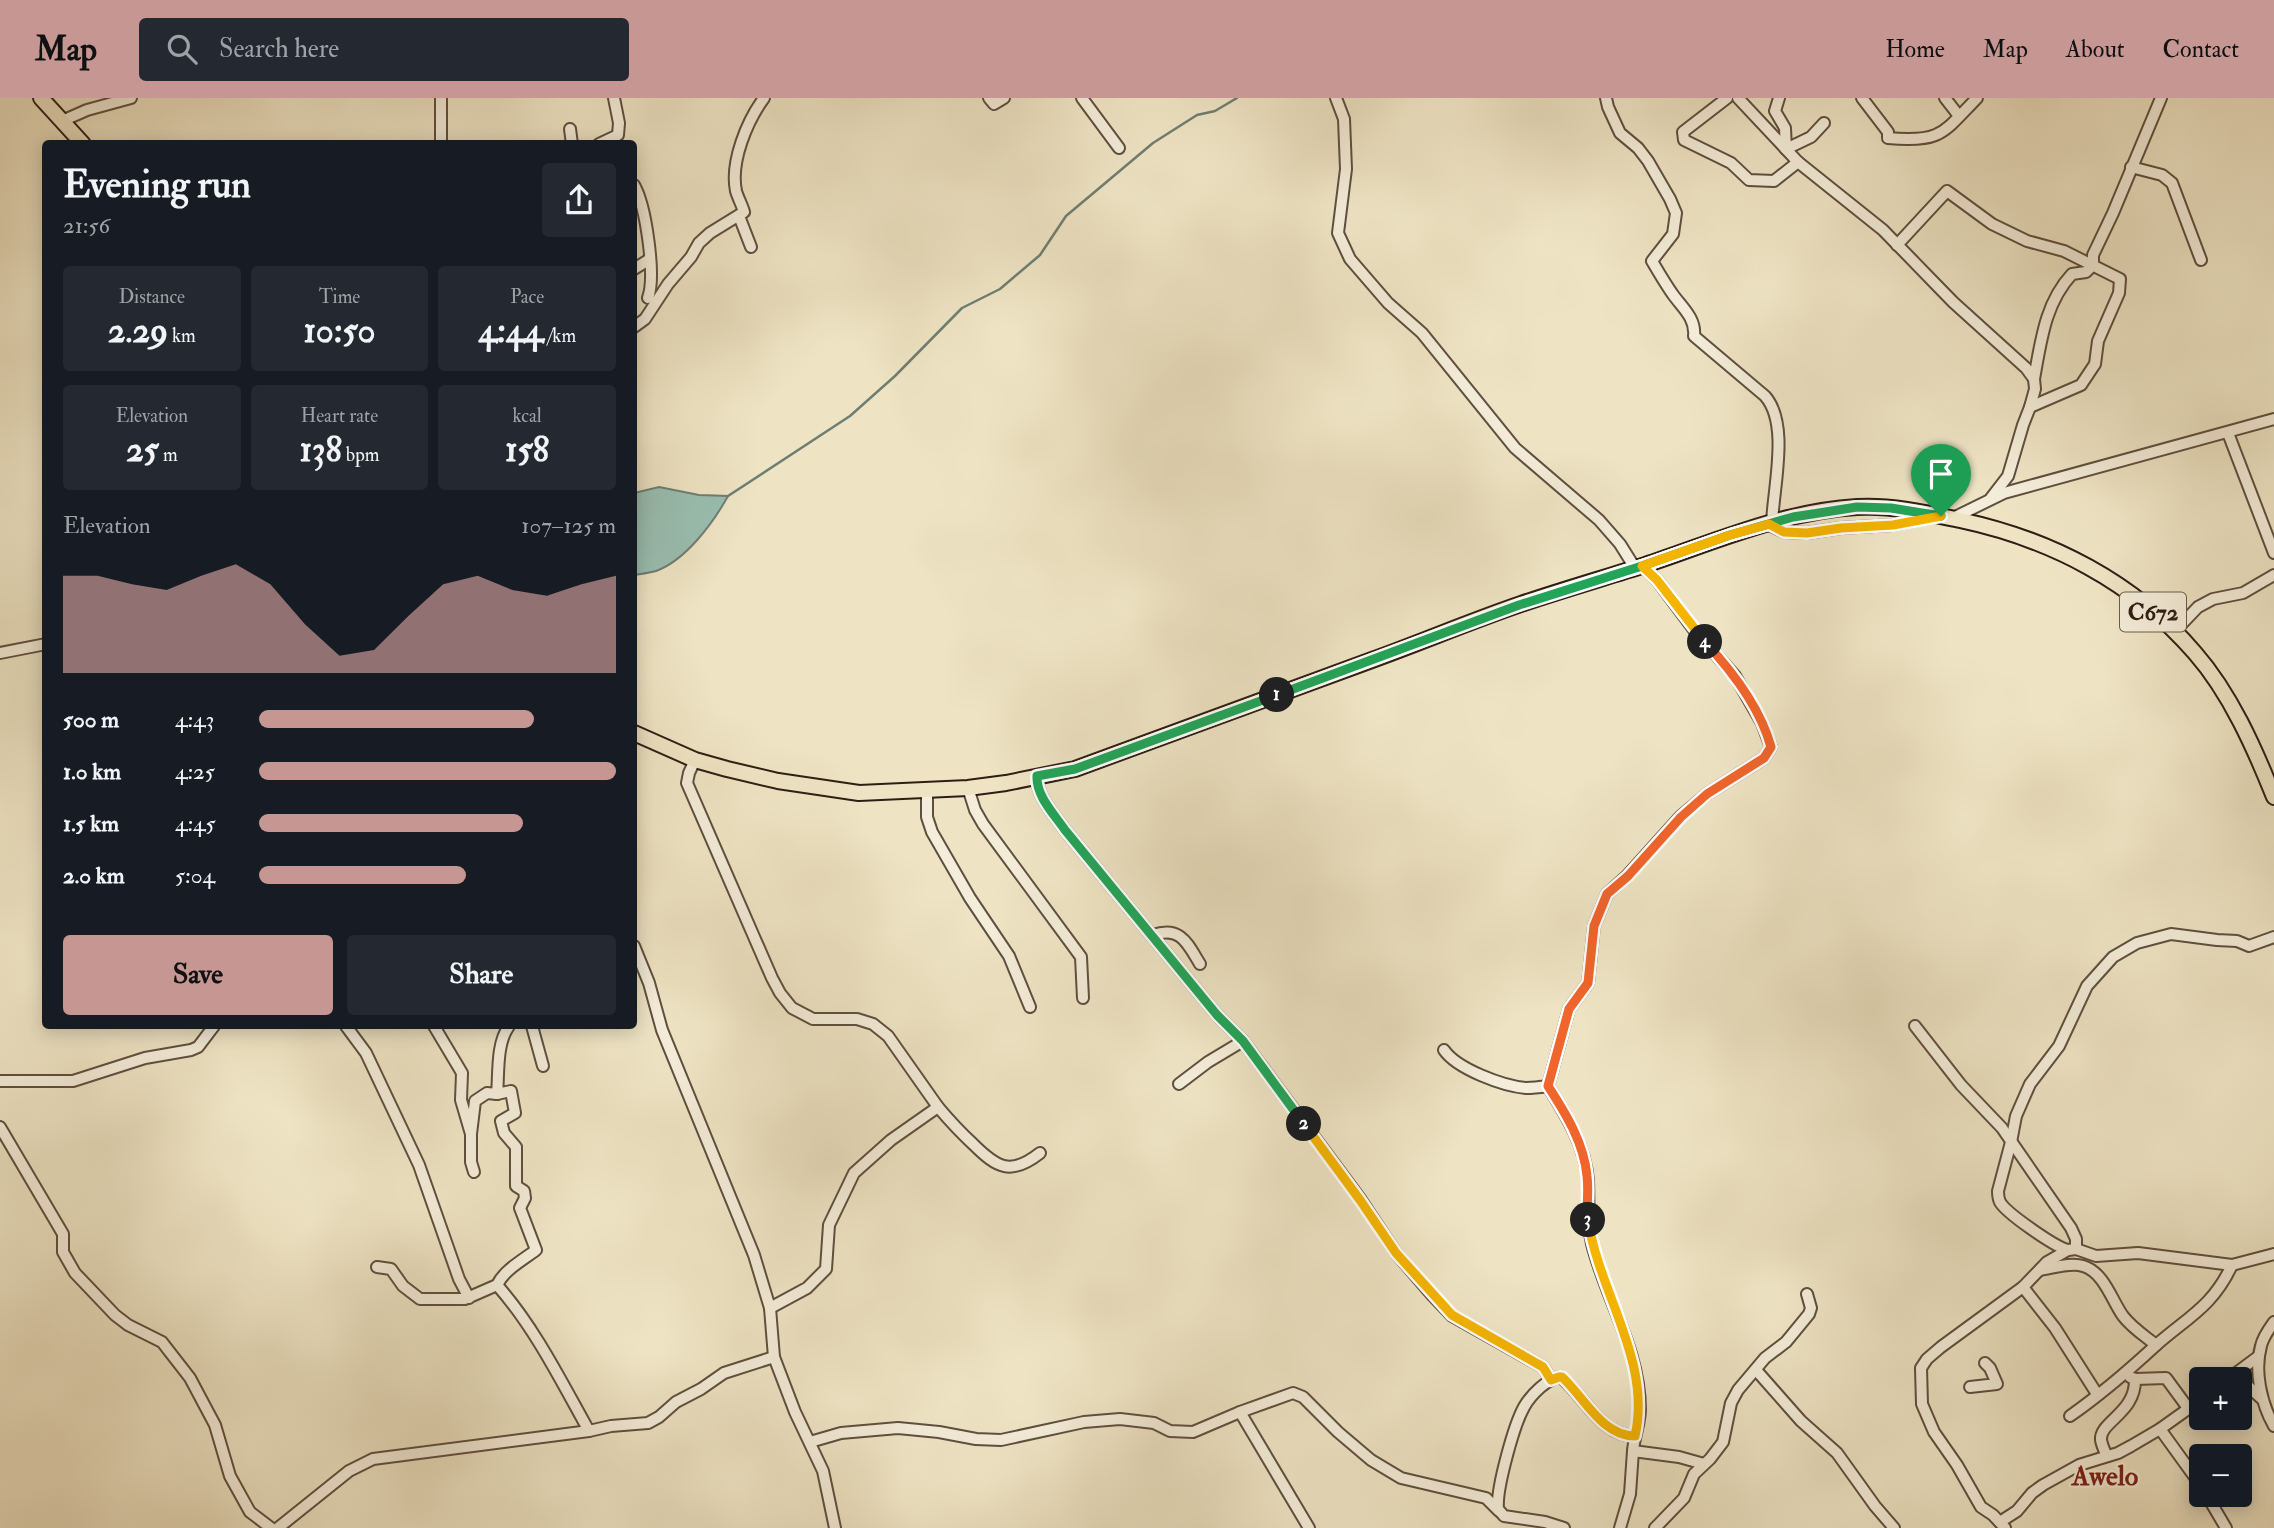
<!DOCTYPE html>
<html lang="en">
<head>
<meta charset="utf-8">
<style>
  :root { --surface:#171b24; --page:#242831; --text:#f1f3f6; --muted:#9ea1a6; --accent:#c59692 }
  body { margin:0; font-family:"IM FELL Double Pica",serif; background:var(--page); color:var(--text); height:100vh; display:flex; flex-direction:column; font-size:26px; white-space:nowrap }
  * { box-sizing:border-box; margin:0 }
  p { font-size:23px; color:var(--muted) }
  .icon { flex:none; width:38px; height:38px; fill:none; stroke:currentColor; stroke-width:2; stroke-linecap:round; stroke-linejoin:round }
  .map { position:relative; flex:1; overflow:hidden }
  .sheet { position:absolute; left:42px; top:42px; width:595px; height:889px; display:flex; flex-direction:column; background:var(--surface); border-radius:7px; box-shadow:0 4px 18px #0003 }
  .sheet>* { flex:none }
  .controls { position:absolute; left:2189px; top:1269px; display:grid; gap:14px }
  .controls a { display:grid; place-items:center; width:63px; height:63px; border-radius:7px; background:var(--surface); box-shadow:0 4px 18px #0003; font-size:35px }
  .pin { position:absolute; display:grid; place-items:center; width:60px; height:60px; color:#fff; margin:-72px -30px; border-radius:50% 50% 50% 0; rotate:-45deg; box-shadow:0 0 7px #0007 }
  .pin .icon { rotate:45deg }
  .km { position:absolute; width:35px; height:35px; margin:-18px; border-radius:50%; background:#222; color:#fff; font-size:19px; line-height:35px; text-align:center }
  .round { display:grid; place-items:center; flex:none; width:74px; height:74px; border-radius:7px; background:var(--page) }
  .headline { display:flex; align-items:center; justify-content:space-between; height:119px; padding:0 21px }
  h1 { font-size:38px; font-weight:700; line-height:52px }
  .metrics { display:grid; grid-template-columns:repeat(3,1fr); gap:10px; height:119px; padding:7px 21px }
  .metrics div { display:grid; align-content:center; border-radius:7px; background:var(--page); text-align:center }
  .metrics b { font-size:35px; font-weight:700 }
  .metrics small { font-size:19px; font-weight:400 }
  .metrics p { font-size:19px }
  .chart { height:196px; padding:14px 21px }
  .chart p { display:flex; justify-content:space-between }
  .chart svg { width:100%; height:126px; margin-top:7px; fill:var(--accent); opacity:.7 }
  .primary-button { display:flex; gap:14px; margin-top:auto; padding:14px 21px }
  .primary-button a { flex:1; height:80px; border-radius:7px; background:var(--accent); color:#111; font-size:28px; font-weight:700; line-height:80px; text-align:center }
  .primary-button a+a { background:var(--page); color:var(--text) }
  ul { padding:0 21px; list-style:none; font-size:23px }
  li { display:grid; grid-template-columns:112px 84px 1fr; align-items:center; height:52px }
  li i { height:18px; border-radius:9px; background:var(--accent) }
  header { display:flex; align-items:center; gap:42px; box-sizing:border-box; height:98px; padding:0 35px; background:var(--accent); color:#111 }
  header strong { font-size:33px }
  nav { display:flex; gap:38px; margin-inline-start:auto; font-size:24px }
  .search { width:490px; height:63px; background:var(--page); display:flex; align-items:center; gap:18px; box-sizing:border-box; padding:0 24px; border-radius:7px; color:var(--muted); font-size:26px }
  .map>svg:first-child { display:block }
</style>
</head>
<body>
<header>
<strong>Map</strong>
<div class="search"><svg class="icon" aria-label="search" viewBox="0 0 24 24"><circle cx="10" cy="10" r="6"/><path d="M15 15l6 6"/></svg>Search here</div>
<nav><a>Home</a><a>Map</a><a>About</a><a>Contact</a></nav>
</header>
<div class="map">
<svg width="2274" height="1430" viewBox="0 0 2274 1430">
  <rect width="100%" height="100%" fill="#eee4c4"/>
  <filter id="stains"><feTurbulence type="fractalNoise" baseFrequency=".00286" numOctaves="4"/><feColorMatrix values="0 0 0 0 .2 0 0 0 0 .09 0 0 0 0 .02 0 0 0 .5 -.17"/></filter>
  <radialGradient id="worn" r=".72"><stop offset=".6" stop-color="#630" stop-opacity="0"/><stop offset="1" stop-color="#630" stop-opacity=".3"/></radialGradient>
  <!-- water -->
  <path fill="#99bfb2" stroke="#6f7e73" stroke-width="2" d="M659 389 699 397 728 398C713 425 686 462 656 473 649 475 640 476 634 477V395Z"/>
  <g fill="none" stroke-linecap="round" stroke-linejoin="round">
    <!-- stream -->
    <path stroke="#6f7e73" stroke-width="2.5" d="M728 398 850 318 895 278 962 210 1000 191 1040 157 1066 118 1153 45 1197 17 1215 13 1237 0"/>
    <!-- minor casing -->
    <g stroke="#5f4f40" stroke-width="14">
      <g id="minor">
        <path d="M441 0V46"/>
        <path d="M989 0 994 6 1004 0"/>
        <path d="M1082 0 1119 50"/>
        <path d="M1336 0 1344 21 1346 71 1338 135 1350 161 1388 205 1422 235 1515 350 1599 422 1620 446 1635 470"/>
        <path d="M1606 0 1608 9 1620 35 1638 50 1648 63 1670 101 1676 115 1673 136 1652 163C1659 175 1666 187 1674 198 1683 210 1696 221 1694 238L1765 298C1790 326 1773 390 1772 426"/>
        <path d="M1727 0 1683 34 1684 42 1731 65 1749 82 1774 83 1798 64 1738 0"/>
        <path d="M1779 0 1775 13 1785 30 1786 51"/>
        <path d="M1862 0 1888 34V40C1941 45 1943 35 1977 0"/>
        <path d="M1945 0 1959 18"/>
        <path d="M62 23 87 12 131 0"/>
        <path d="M570 31 572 46"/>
        <path d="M599 46 618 37 619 25 614 0"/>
        <path d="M1786 51 1811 39 1824 25"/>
        <path d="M1798 64 1883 132 1953 204 2026 270 2034 281 2035 291 2030 309 2023 327 2008 378 1991 400"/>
        <path d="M2131 69 2162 77 2172 85 2201 162"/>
        <path d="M634 87C646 108 656 178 648 200"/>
        <path d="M739 118 751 149"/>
        <path d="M1897 147 1947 93 1992 126 2027 143 2064 153 2120 181 2119 195 2098 243 2095 266 2081 287 2030 309"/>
        <path d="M634 171 650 161"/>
        <path d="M634 229 645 221 668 186 691 159 699 145 710 135 744 114C742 107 738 100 736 93 730 64 747 23 764 0"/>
        <path d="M2034 281C2041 243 2045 205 2072 176L2086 174 2093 167V157L2113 115 2161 0"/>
        <path d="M2228 335 2274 455"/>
        <path d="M1953 420 2004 395 2274 321"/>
        <path d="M1769 427 1784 434 1807 435 1841 430 1893 427 1934 419"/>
        <path d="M2175 533 2198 509 2213 501 2243 495 2274 477"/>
        <path d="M0 555 46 546"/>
        <path d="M695 662 689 675 687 685 772 880 780 895 792 910 813 921H857L873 926 888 938 938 1009 891 1042 854 1075 829 1127 826 1171 807 1190 770 1210"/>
        <path d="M1037 678C1036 698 1054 716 1065 732L1217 917 1243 943 1208 964 1179 986"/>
        <path d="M968 690 975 712 983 726 1081 859 1083 900"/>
        <path d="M927 693V719L932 734 970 800 1009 858 1030 909"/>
        <path d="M1153 837C1181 828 1187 845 1200 866"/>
        <path d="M634 848 649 885 662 932 754 1157 770 1210 774 1259 795 1314 823 1373 835 1430"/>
        <path d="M346 928 366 955 419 1067 459 1181 469 1200"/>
        <path d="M434 928 462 975 461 1002 471 1036 475 1003 487 995 497 996"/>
        <path d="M509 928C496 946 499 975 497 996L511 993 515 1015 501 1023 504 1035 516 1049V1088L524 1093 525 1100 520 1110 536 1152C523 1162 504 1172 497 1187 535 1230 561 1283 589 1333"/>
        <path d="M532 928 543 968"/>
        <path d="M1915 928 1961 987 2002 1030 2071 1130 2076 1141V1151"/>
        <path d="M1243 943 1361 1102 1396 1155 1432 1197 1452 1218 1543 1269 1551 1282"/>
        <path d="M1444 952C1457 971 1503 988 1526 990 1533 990 1541 989 1548 988L1569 911 1588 885 1594 828 1607 796 1627 778 1681 718 1707 696 1764 660 1771 649 1762 625 1735 578 1695 533 1657 482 1642 468"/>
        <path d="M0 983H73L145 960 191 952 198 949 214 928"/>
        <path d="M1548 988C1566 1017 1585 1047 1588 1082 1589 1104 1587 1124 1592 1146 1606 1201 1640 1253 1640 1311 1640 1325 1634 1339 1633 1353"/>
        <path d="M938 1009C949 1022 960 1034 973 1046 997 1070 1011 1078 1040 1055"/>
        <path d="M0 1029 63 1136V1154L75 1175 115 1217 128 1227 162 1244 190 1280 215 1327 230 1378 250 1414 271 1430"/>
        <path d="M471 1036V1064L474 1074"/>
        <path d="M2068 1152C2055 1149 2006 1115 2000 1104 1998 1100 1998 1097 1998 1093L2011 1044 2016 1018 2030 986 2059 948 2087 888 2113 859 2137 845 2171 836 2217 842 2237 843 2249 848 2274 839"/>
        <path d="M377 1169 391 1171 403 1188 420 1201H465L497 1187"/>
        <path d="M2040 1172C2053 1170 2071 1164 2083 1168 2104 1174 2112 1203 2123 1218 2132 1230 2145 1238 2156 1247"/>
        <path d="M2023 1189 2055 1230 2097 1296"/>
        <path d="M2274 1224C2269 1231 2263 1239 2261 1248 2254 1273 2261 1305 2274 1328"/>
        <path d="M1756 1272 1801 1323 1837 1355 1875 1408 1894 1430"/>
        <path d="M2235 1276 2261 1300"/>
        <path d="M2130 1279 2135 1281 2166 1280 2188 1310"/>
        <path d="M2228 1281 2259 1258"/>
        <path d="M1970 1289 1997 1286 1990 1270 1985 1265"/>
        <path d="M1240 1314 1293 1295 1303 1299 1338 1334 1371 1362 1401 1380 1486 1400 1499 1413"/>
        <path d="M2070 1318C2100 1297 2128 1273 2154 1249 2186 1220 2212 1210 2232 1167"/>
        <path d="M2160 1331 2202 1389"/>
        <path d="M810 1344 841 1335 898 1330 939 1334 976 1341 1001 1342 1084 1324 1120 1321 1154 1325 1170 1333 1193 1334 1240 1314 1309 1430"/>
        <path d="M2107 1358C2105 1354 2102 1348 2101 1342 2099 1324 2136 1315 2135 1281"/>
        <path d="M2206 1396 2226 1430"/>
        <path d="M2000 1424 2017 1413 2032 1395 2043 1387 2079 1367 2118 1355 2131 1348 2160 1331 2202 1301"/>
        <path d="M278 1430 349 1373 373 1361 589 1333 611 1328 648 1325 659 1319 676 1304 701 1291 724 1275 774 1259"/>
        <path d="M1564 1430 1545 1424 1504 1418 1498 1411C1496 1391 1514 1327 1524 1309 1531 1297 1547 1280 1561 1279 1584 1298 1601 1338 1635 1338"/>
        <path d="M1620 1430 1630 1396 1633 1353 1679 1359 1704 1366"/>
        <path d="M1655 1430 1684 1400 1694 1376 1710 1361 1723 1344 1731 1305 1738 1292 1765 1260 1786 1244 1809 1216 1811 1210 1807 1196"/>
        <path d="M2005 1430 1993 1417 1981 1409 1957 1367 1934 1334 1922 1306 1921 1270 1927 1261 1941 1249 2023 1189 2047 1164 2068 1152 2076 1151 2096 1158 2138 1155 2232 1167 2274 1156"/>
      </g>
    </g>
    <!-- major casing -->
    <g stroke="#2f1d14" stroke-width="18">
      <g id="major">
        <path d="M41 0 83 46"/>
        <path d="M634 635 695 662 727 671 778 683 859 695 968 690 1006 685 1075 671C1174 634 1273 598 1372 562 1422 544 1471 523 1521 506 1562 492 1604 480 1645 467 1714 444 1784 413 1857 409 1891 407 1927 415 1960 422 2050 441 2134 484 2195 555 2230 595 2254 649 2274 699"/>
      </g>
    </g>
    <!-- minor -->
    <use href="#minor" stroke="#f4edd9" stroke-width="10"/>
    <!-- major -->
    <use href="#major" stroke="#eee4c4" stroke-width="14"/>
  </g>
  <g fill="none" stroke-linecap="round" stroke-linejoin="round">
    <!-- split-1 casing -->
    <g stroke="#fff" stroke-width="14">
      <path id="split-1" d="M1277 597 1519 507 1642 468 1730 437 1793 419 1857 409 1891 410 1941 418"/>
    </g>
    <!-- split-2 casing -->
    <g stroke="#fff" stroke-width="14">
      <path id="split-2" d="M1277 597 1075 671 1037 678C1036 698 1054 716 1065 732L1217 917 1243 943 1304 1026"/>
    </g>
    <!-- split-3 casing -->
    <g stroke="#fff" stroke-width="14">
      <path id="split-3" d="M1304 1026 1360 1102 1396 1155 1452 1217 1543 1269 1551 1282 1559 1279H1562C1584 1299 1602 1338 1635 1338 1652 1263 1599 1195 1588 1122"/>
    </g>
    <!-- split-4 casing -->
    <g stroke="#fff" stroke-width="14">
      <path id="split-4" d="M1588 1122C1586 1108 1589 1093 1587 1078 1584 1045 1566 1016 1548 988L1569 911 1588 885 1594 828 1607 796 1628 778 1681 719 1707 696 1764 660 1771 649C1760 609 1733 574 1705 544"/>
    </g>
    <!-- split-5 casing -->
    <g stroke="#fff" stroke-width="14">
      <path id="split-5" d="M1705 544 1657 482 1642 468 1730 437 1769 426 1784 434 1807 435 1841 430 1893 427 1941 418"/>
    </g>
    <!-- split-1 -->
    <use href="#split-1" stroke="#22a559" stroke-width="9"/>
    <!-- split-2 -->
    <use href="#split-2" stroke="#22a559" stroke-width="9"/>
    <!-- split-3 -->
    <use href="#split-3" stroke="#f5b400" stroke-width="9"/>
    <!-- split-4 -->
    <use href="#split-4" stroke="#f0652b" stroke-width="9"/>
    <!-- split-5 -->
    <use href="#split-5" stroke="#f5b400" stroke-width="9"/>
  </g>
  <g text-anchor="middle" stroke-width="5" stroke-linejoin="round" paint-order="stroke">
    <!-- shield labels -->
    <rect fill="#f4edd9" stroke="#6a5b4f" stroke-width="2" x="2120" y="494.5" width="66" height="39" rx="5"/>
    <g font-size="23" font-weight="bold" fill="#2f1d14">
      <text x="2153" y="522">C672</text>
    </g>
    <!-- quarter labels -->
    <g font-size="28" font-weight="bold" fill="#7a1f14" stroke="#f4edd9">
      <text x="2105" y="1387">Awelo</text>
    </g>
  </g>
  <rect width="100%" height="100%" filter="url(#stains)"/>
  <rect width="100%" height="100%" fill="url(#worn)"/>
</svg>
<div class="controls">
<a>+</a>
<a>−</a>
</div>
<div class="pin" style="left:1941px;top:418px;background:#1e9e55"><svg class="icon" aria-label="arrive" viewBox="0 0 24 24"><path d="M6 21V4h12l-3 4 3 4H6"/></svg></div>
<b class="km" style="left:1277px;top:597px">1</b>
<b class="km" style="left:1304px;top:1026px">2</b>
<b class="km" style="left:1588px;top:1122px">3</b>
<b class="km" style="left:1705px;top:544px">4</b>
<section class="sheet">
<div class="headline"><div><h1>Evening run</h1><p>21:56</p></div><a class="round"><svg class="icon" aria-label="share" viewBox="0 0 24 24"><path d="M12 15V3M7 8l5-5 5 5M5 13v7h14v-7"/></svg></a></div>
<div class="metrics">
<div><p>Distance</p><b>2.29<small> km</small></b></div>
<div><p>Time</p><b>10:50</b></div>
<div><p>Pace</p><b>4:44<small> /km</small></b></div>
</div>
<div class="metrics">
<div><p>Elevation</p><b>25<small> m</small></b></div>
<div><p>Heart rate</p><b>138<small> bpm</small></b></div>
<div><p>kcal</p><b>158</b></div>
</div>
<div class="chart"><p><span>Elevation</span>107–125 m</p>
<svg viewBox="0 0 160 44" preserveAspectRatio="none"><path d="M0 44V10L10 10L20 13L30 15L40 10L50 6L60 13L70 27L80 38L90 36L100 24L110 13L120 10L130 15L140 17L150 13L160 10V44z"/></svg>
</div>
<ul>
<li><b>500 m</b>4:43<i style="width:77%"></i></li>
<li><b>1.0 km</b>4:25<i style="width:100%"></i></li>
<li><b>1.5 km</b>4:45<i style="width:74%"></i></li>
<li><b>2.0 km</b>5:04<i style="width:58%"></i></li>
</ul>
<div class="primary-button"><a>Save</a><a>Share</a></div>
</section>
</div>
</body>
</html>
